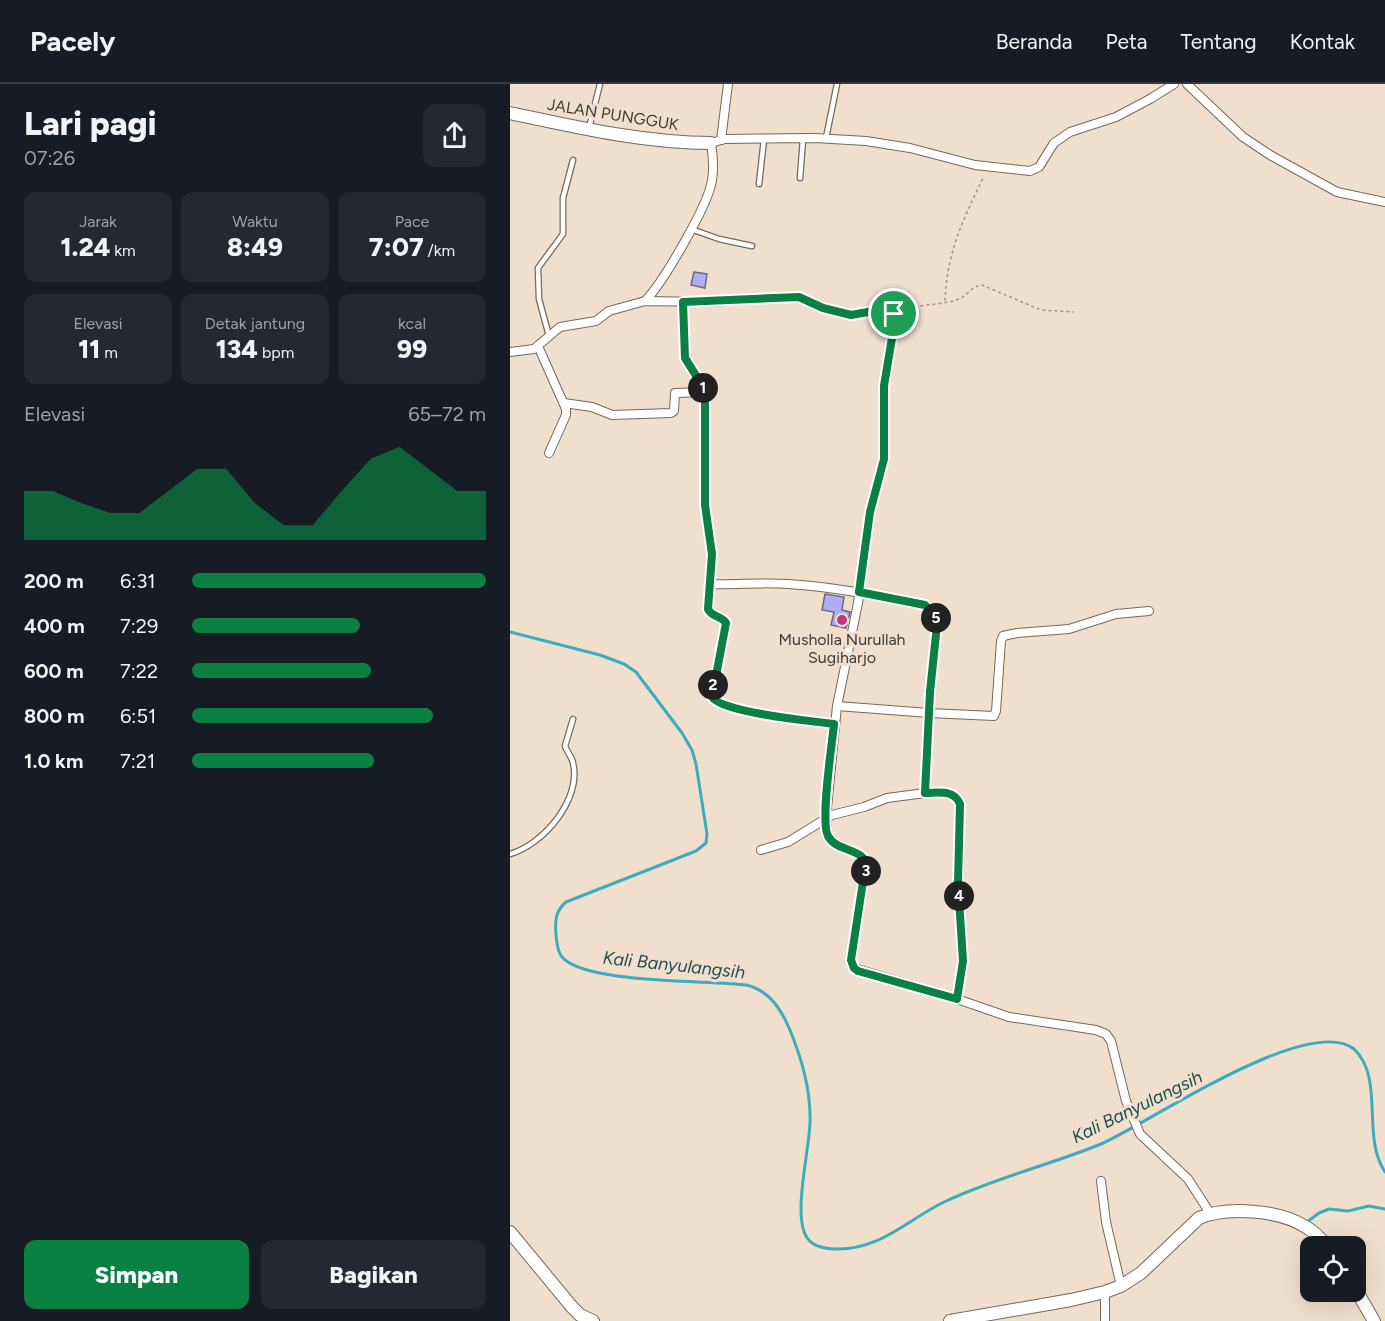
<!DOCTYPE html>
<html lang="id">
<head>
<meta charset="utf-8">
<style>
  :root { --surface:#171b24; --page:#242831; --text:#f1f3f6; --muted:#9ea1a6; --line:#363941; --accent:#0b8043 }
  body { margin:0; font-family:Figtree,sans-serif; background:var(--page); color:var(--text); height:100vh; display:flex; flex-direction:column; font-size:22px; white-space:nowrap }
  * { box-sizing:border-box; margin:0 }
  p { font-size:20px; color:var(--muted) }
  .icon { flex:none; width:33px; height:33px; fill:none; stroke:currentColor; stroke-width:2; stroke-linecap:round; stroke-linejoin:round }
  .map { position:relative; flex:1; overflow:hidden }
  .side { display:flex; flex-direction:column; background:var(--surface); width:510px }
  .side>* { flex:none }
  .buttons { position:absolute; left:790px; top:1152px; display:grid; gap:12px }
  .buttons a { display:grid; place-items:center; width:66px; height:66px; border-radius:12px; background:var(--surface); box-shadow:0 6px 24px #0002; font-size:30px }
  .pin { position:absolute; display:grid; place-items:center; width:51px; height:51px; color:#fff; margin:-26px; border:3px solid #fff; border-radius:50%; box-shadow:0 2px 6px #0007 }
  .km { position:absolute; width:30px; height:30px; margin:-15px; border-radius:50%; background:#222; color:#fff; font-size:16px; line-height:30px; text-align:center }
  .round { display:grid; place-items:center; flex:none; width:63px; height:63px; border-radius:12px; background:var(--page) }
  .summary { display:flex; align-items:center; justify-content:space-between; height:102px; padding:0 24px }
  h1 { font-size:33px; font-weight:800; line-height:45px }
  .figures { display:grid; grid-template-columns:repeat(3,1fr); gap:9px; height:102px; padding:6px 24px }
  .figures div { display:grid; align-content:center; border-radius:12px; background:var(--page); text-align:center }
  .figures b { font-size:26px; font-weight:800 }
  .figures small { font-size:16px; font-weight:400 }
  .figures p { font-size:16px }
  .chart { height:168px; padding:12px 24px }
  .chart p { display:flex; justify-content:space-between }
  .chart svg { width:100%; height:108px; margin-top:6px; fill:var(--accent); opacity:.7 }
  .cta { display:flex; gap:12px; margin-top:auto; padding:12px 24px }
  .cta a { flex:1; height:69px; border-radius:12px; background:var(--accent); color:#fff; font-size:24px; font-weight:800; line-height:69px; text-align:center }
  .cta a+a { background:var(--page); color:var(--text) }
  ul { padding:0 24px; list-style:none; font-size:20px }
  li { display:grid; grid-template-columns:96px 72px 1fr; align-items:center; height:45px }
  li i { height:15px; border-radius:8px; background:var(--accent) }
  header { display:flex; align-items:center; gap:36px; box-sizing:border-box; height:84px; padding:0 30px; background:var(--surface); border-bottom:2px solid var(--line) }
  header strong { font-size:28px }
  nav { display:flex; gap:33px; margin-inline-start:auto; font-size:21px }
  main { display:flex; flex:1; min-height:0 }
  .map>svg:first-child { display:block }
</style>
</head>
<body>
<header>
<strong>Pacely</strong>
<nav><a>Beranda</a><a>Peta</a><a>Tentang</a><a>Kontak</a></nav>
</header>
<main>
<section class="side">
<div class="summary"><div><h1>Lari pagi</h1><p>07:26</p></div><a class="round"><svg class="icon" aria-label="share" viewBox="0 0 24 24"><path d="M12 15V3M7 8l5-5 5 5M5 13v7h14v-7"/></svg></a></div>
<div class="figures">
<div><p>Jarak</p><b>1.24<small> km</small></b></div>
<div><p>Waktu</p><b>8:49</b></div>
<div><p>Pace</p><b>7:07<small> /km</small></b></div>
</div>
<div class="figures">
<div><p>Elevasi</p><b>11<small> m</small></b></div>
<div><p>Detak jantung</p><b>134<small> bpm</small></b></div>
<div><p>kcal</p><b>99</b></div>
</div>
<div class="chart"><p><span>Elevasi</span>65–72 m</p>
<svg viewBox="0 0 160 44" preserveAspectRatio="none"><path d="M0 44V24L10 24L20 29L30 33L40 33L50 24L60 15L70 15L80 29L90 38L100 38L110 24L120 11L130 6L140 15L150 24L160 24V44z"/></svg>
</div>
<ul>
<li><b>200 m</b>6:31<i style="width:100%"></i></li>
<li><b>400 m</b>7:29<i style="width:57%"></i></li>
<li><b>600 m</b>7:22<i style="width:61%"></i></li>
<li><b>800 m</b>6:51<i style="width:82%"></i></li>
<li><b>1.0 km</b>7:21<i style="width:62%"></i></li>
</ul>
<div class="cta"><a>Simpan</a><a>Bagikan</a></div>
</section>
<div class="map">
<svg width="875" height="1237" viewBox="0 0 875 1237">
  <rect width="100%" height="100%" fill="#f1dfcd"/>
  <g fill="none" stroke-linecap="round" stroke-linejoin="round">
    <!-- stream -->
    <g stroke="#3eaabf" stroke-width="3">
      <path d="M0 548 90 571 114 580 126 588 172 649 182 666 186 680 197 750 196 759 186 767 56 818C45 827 45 838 46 851 47 859 47 867 52 873 75 900 198 896 236 901 259 906 271 925 280 946 292 976 301 1006 300 1039 299 1067 284 1127 295 1150 300 1162 312 1164 324 1165 369 1167 397 1136 434 1118 484 1094 540 1081 591 1060 639 1039 798 929 844 965 875 994 851 1052 875 1088"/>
      <path d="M797 1138 809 1129 819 1125 838 1127 859 1122 875 1125"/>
    </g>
  </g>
  <!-- building -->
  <g fill="#b0adf4" stroke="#6b6b7e" stroke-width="1.5">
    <path d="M184 188 197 190 195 204 181 201Z"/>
    <path d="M315 510 334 513 332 526 340 528 336 544 321 541 324 528 312 526Z"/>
  </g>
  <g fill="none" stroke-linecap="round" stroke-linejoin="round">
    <!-- lane casing -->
    <g stroke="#776858" stroke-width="7">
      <g id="lane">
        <path d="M79 44 90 0"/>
        <path d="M316 54 327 0"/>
        <path d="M290 94 293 55"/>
        <path d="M249 100 254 55"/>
        <path d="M181 145 209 155 242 162"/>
        <path d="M39 252 29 215 28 184 53 150V114L63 76"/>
        <path d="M0 770C33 761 72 715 63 679 62 673 57 668 55 662L63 635"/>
      </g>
    </g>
    <!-- street casing -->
    <g stroke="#776858" stroke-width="10">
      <g id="street">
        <path d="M677 0 733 53 760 71 827 108 875 118"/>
        <path d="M211 56 218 0"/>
        <path d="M135 217C153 199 199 120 202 96 204 84 203 71 201 59L215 55 305 54 356 57 400 64 465 81 520 87 529 83 544 59 560 48 606 33 640 15 664 0"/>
        <path d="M173 218 175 275 192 301 195 312V427L202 470 198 525C201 533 212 532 216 539L202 613C213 629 302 637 324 640"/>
        <path d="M28 262 56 325V331L39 369"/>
        <path d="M0 268 24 265 50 243 86 237 99 227 135 217 196 218 286 213 297 216 317 225 341 231 375 225 383 228 384 242 374 302V375L360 428 348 519 327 622 316 734 317 751 320 756 353 773 356 778 341 876 344 884 447 915"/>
        <path d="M54 319 82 323 102 331 161 329 164 327 165 309 195 308"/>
        <path d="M200 500C226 501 252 498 278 500 325 503 370 512 415 521 421 527 425 532 427 541L420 608 415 709C428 709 445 705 450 720L449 799 453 877 447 915 499 933 586 946 596 950 601 957 616 1017 630 1050 678 1095 700 1129"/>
        <path d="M327 622 419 629 484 632 486 627 491 557 493 552 507 549 559 545 606 530 639 527"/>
        <path d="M251 766 278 758 322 731 354 723 377 714 415 709"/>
        <path d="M591 1097 596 1138 611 1202"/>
        <path d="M595 1237V1208"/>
      </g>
    </g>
    <!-- secondary casing -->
    <g stroke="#776858" stroke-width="14">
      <g id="secondary">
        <path d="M0 29C66 43 134 59 201 59"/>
        <path d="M0 1148 62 1223 70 1231 83 1237"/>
        <path d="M846 1206 864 1237"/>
        <path d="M440 1237 561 1216 595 1208 611 1202 631 1189 689 1134C717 1122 770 1126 796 1143 805 1148 811 1155 817 1162"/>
      </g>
    </g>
    <!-- path -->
    <g stroke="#a19487" stroke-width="1.5" stroke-dasharray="3 3" stroke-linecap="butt">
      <path d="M435 217C437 167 453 136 474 92"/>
      <path d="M393 226C412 219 434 222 451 214 460 209 462 202 472 201L531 226 564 228"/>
    </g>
    <!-- lane -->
    <use href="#lane" stroke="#fff" stroke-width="4.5"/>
    <!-- street -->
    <use href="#street" stroke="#fff" stroke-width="8"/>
    <!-- secondary -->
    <use href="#secondary" stroke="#fff" stroke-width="12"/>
  </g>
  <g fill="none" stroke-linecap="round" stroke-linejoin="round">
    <!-- route casing -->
    <g stroke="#fff" stroke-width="12">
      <path id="route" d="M289 213 313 224 341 231 375 225 380 226 384 230V242L374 302V375L360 428 349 508 415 521 426 533 427 541 420 608 415 709C428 709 444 705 450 720L448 799 453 877 447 915 348 887 344 884 341 876 356 778C349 764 326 767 318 752 310 737 322 661 324 640 302 637 213 629 202 613L216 539C212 532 201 533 198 525L202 470 195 421V310L192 301 175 274 173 218Z"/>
    </g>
    <!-- route -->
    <use href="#route" stroke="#0b8043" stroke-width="8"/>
  </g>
  <!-- markers -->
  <circle fill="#bc387e" stroke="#f1dfcd" stroke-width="2" cx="332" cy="536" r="6"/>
  <g text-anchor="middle" stroke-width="6" stroke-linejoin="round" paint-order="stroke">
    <!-- street labels -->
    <g font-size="16" fill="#413a33" stroke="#f1dfcd">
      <text transform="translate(103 30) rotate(9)" y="6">JALAN PUNGGUK</text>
    </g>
    <!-- poi labels -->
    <g font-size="16" fill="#413a33" stroke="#f1dfcd">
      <text x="332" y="561">Musholla Nurullah<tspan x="332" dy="18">Sugiharjo</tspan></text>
    </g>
    <!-- water labels -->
    <g font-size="18" font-style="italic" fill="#1d4c55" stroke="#f1dfcd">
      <text transform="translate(164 881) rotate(6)" y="6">Kali Banyulangsih</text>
      <text transform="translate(627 1023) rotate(-26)" y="6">Kali Banyulangsih</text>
    </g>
  </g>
</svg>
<div class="buttons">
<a><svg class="icon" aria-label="locate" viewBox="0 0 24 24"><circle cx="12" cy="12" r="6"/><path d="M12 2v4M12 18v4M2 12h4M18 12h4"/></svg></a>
</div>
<div class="pin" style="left:384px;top:230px;background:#1e9e55"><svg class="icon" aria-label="arrive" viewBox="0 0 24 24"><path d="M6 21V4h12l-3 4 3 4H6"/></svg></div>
<b class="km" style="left:193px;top:304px">1</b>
<b class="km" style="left:203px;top:601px">2</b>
<b class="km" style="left:356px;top:787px">3</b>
<b class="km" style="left:449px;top:812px">4</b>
<b class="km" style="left:426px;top:534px">5</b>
</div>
</main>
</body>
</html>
